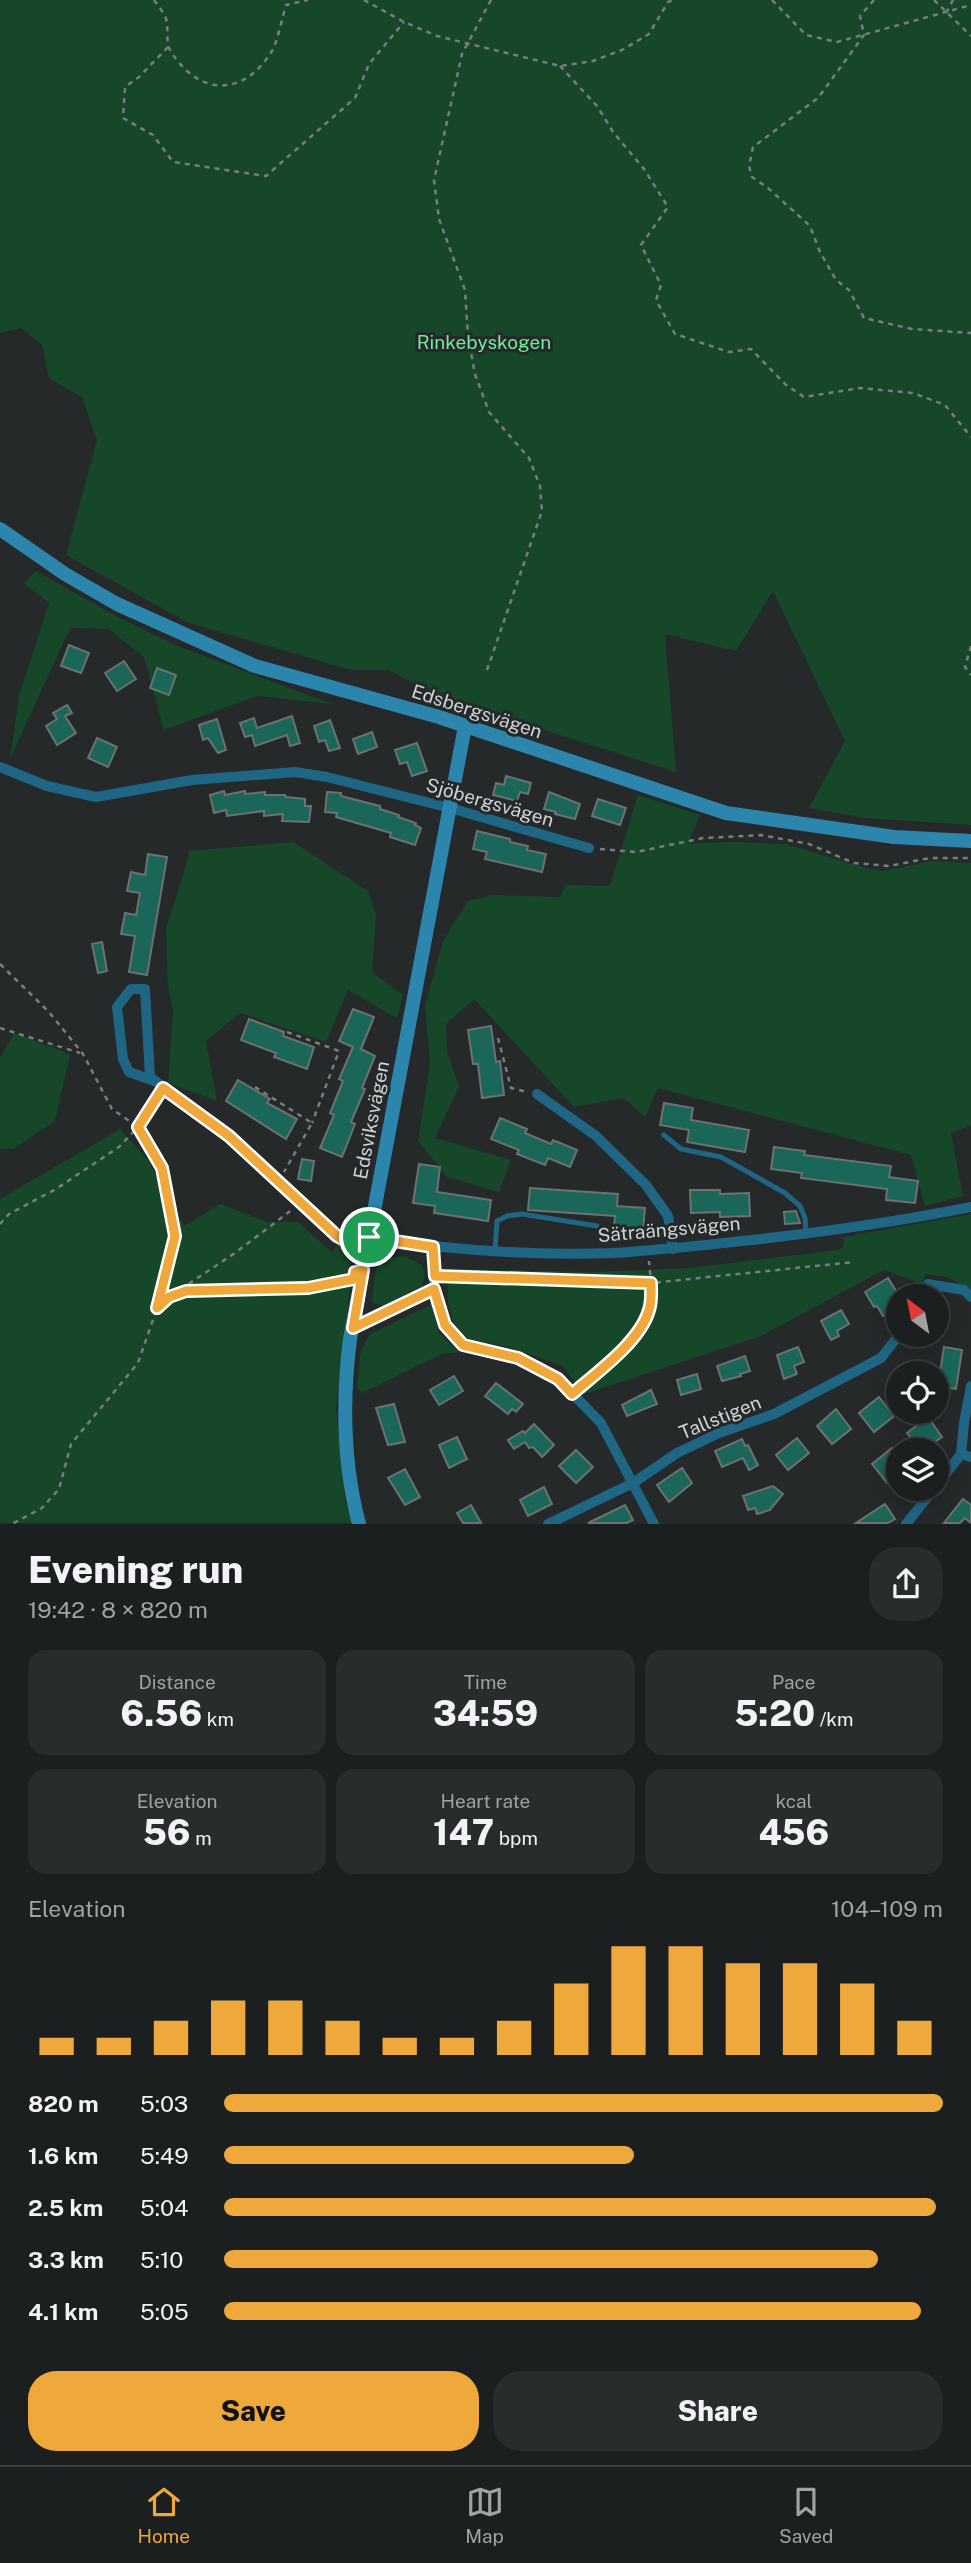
<!DOCTYPE html>
<html lang="en">
<head>
<meta charset="utf-8">
<style>
  :root { --surface:#1c1f1f; --page:#292c2c; --text:#f1f3f6; --muted:#a0a2a4; --line:#3a3d3d; --accent:#eea83c }
  body { margin:0; font-family:"Public Sans",sans-serif; background:var(--page); color:var(--text); height:100vh; display:flex; flex-direction:column; font-size:26px; white-space:nowrap }
  * { box-sizing:border-box; margin:0 }
  p { font-size:23px; color:var(--muted) }
  .icon { flex:none; width:38px; height:38px; fill:none; stroke:currentColor; stroke-width:2; stroke-linecap:round; stroke-linejoin:round }
  .map { position:relative; height:1524px; overflow:hidden }
  .drawer { display:flex; flex-direction:column; background:var(--surface); flex:1 }
  .drawer>* { flex:none }
  .needle { width:46px; rotate:328deg }
  .buttons { position:absolute; left:886px; top:1284px; display:grid; gap:14px }
  .buttons a { display:grid; place-items:center; width:63px; height:63px; border-radius:50%; background:var(--surface); box-shadow:0 4px 18px #0003,0 0 0 2px var(--line); font-size:35px }
  .pin { position:absolute; display:grid; place-items:center; width:60px; height:60px; color:#fff; margin:-30px; border:4px solid #fff; border-radius:50%; box-shadow:0 2px 7px #0007 }
  .round { display:grid; place-items:center; flex:none; width:74px; height:74px; border-radius:28px; background:var(--page) }
  .overview { display:flex; align-items:center; justify-content:space-between; height:119px; padding:0 28px }
  h1 { font-size:38px; font-weight:800; line-height:52px }
  .figures { display:grid; grid-template-columns:repeat(3,1fr); gap:10px; height:119px; padding:7px 28px }
  .figures div { display:grid; align-content:center; border-radius:18px; background:var(--page); text-align:center }
  .figures b { font-size:35px; font-weight:800 }
  .figures small { font-size:19px; font-weight:400 }
  .figures p { font-size:19px }
  .chart { height:196px; padding:14px 28px }
  .chart p { display:flex; justify-content:space-between }
  .chart svg { width:100%; height:126px; margin-top:7px; stroke:var(--accent); stroke-width:6 }
  .cta { display:flex; gap:14px; margin-top:auto; padding:14px 28px }
  .cta a { flex:1; height:80px; border-radius:28px; background:var(--accent); color:#111; font-size:28px; font-weight:800; line-height:80px; text-align:center }
  .cta a+a { background:var(--page); color:var(--text) }
  ul { padding:0 28px; list-style:none; font-size:23px }
  li { display:grid; grid-template-columns:112px 84px 1fr; align-items:center; height:52px }
  li i { height:18px; border-radius:9px; background:var(--accent) }
  .dock { display:flex; justify-content:space-around; align-items:center; height:98px; border-top:2px solid var(--line); background:var(--surface); font-size:19px; color:var(--muted) }
  .dock a { display:grid; justify-items:center; gap:4px }
  .dock .current { color:var(--accent) }
  .map>svg:first-child { display:block }
</style>
</head>
<body>
<div class="map">
<svg width="971" height="1524" viewBox="0 0 971 1524">
  <rect width="100%" height="100%" fill="#252929"/>
  <!-- green -->
  <g fill="#174729">
    <path d="M0 0H971V825L865 818 809 808 845 741 773 591 736 651 665 634 676 772 440 697 388 670H351L189 623 66 555 97 440 82 397 49 378 42 345 21 328 0 333Z"/>
    <path d="M36 571 116 616 180 647 332 704 257 696 164 730 144 657 109 629 70 628 10 759 19 696 49 603 24 583Z"/>
    <path d="M638 795 700 815 688 843 737 842 786 844 866 868 884 871 932 861 971 863V1125L951 1133 963 1196 925 1206 911 1155 658 1088 645 1117 624 1098 574 1107 474 999 446 1024 447 1051 459 1087 435 1138 511 1160 499 1192 447 1177 418 1141 430 1063 425 1005 443 941 468 901 492 895 560 897 566 885 610 886Z"/>
    <path d="M293 842 368 891 376 915 372 972 403 995 397 1018 348 990 326 1042 240 1013 206 1041 217 1101 168 1083 173 1010 168 986 166 928 187 863 189 851Z"/>
    <path d="M14 1033 70 1054 55 1121 13 1149H0V1058Z"/>
    <path d="M120 1129 148 1160 184 1226 220 1204 267 1222H298L332 1252 338 1244 350 1256 352 1273 336 1408 345 1501 352 1523H0V1199Z"/>
    <path d="M971 1214V1289L947 1277 926 1274 922 1284 884 1270 761 1336 584 1394 563 1366 508 1347 468 1339 453 1322 448 1302 447 1269 594 1272 689 1268 838 1250 844 1245 843 1237Z"/>
    <path d="M404 1256 422 1265 425 1275 422 1286 384 1306 372 1302 376 1266 384 1259Z"/>
    <path d="M432 1304 439 1333 459 1352 442 1354 362 1393 357 1387 361 1350 370 1334Z"/>
  </g>
  <!-- building -->
  <g fill="#1a675a" stroke="#6d7170" stroke-width="2">
    <path d="M69 645 89 653 81 673 61 666Z"/>
    <path d="M124 661 136 679 117 691 105 673Z"/>
    <path d="M157 668 176 675 169 695 150 688Z"/>
    <path d="M67 705 72 713 65 716 76 733 57 745 46 726 57 719 53 713Z"/>
    <path d="M292 716 300 743 290 746 287 735 255 746 252 735 245 737 240 723 254 718 257 728Z"/>
    <path d="M217 719 226 750 218 753 208 738 203 740 199 725Z"/>
    <path d="M330 720 340 748 329 751 325 740 319 742 314 726Z"/>
    <path d="M372 732 377 747 358 754 353 739Z"/>
    <path d="M97 738 117 747 108 767 88 758Z"/>
    <path d="M417 743 427 771 412 776 407 762 400 764 395 750Z"/>
    <path d="M506 776 531 783 528 794 520 792 517 801 493 795 496 783 504 785Z"/>
    <path d="M224 791 225 795 245 791V794L265 792V795H285L286 797 305 799V806H311L309 822 282 821 283 814 264 816V811L227 816 226 810 214 813 210 795Z"/>
    <path d="M327 792 341 793V796L380 806V809L399 815 398 817 416 823 415 825 421 828 415 845 390 837 391 833 336 817 337 813 325 812Z"/>
    <path d="M549 792 580 804 575 819 555 814 556 812 544 809Z"/>
    <path d="M598 799 626 808 620 825 592 816Z"/>
    <path d="M477 831 510 839V842L528 846 527 850 546 854 542 872 485 859 487 852 473 849Z"/>
    <path d="M148 854 167 857 147 975 129 972 135 936 121 934 125 913 136 915 140 893 127 891 131 872 145 875Z"/>
    <path d="M102 942 107 971 98 973 92 944Z"/>
    <path d="M353 1009 374 1017 361 1049 375 1056 362 1088 365 1089 351 1122 355 1124 342 1157 320 1148 334 1115 330 1113 343 1081 339 1079 353 1047 339 1041Z"/>
    <path d="M249 1019 284 1032 283 1036 314 1047 307 1069 274 1057 276 1053 241 1040Z"/>
    <path d="M491 1026 496 1062 500 1061 504 1095 482 1098 478 1064H473L468 1030Z"/>
    <path d="M238 1080 270 1099 267 1103 297 1119 286 1139 226 1101Z"/>
    <path d="M664 1103 693 1108 691 1120 749 1130 745 1152 687 1142 689 1130 660 1125Z"/>
    <path d="M500 1118 527 1129 525 1133 551 1144 553 1140 577 1150 570 1167 548 1158 545 1165 517 1154 519 1150 491 1139Z"/>
    <path d="M774 1147 805 1151 804 1155 891 1166 889 1177 918 1181 915 1203 886 1200 887 1189 801 1178 802 1173 771 1169Z"/>
    <path d="M302 1159 314 1161 311 1181 298 1179Z"/>
    <path d="M419 1164 440 1167 437 1192 491 1200 488 1221 434 1213 435 1206 413 1203Z"/>
    <path d="M530 1188 618 1194 617 1206 645 1208 643 1230 614 1228 615 1216 528 1210Z"/>
    <path d="M690 1190H720V1194L749 1193 750 1216 720 1217V1212L691 1213Z"/>
    <path d="M796 1211 800 1223 785 1224 784 1212Z"/>
    <path d="M888 1278 898 1294V1307L883 1316 877 1306 874 1307 865 1292Z"/>
    <path d="M841 1310 849 1324 837 1331 839 1336 831 1340 821 1321Z"/>
    <path d="M798 1347 804 1362 794 1366 797 1374 784 1379 777 1355Z"/>
    <path d="M944 1347 962 1350 956 1389 938 1386Z"/>
    <path d="M745 1356 750 1371 740 1374 741 1376 722 1381 717 1366Z"/>
    <path d="M697 1374 701 1389 681 1395 677 1380Z"/>
    <path d="M454 1376 463 1391 439 1405 430 1390Z"/>
    <path d="M496 1383 523 1404 516 1412 512 1409 508 1414 485 1396Z"/>
    <path d="M651 1390 657 1404 627 1416 622 1405Z"/>
    <path d="M879 1397 894 1416 874 1432 859 1413Z"/>
    <path d="M394 1404 405 1442 388 1445 376 1408Z"/>
    <path d="M836 1409 851 1429 832 1444 817 1426Z"/>
    <path d="M928 1417 942 1437 921 1451 907 1433Z"/>
    <path d="M534 1424 554 1445 542 1457 533 1447 529 1448 525 1442 514 1449 508 1440 523 1431 525 1433Z"/>
    <path d="M457 1437 467 1459 449 1468 439 1445Z"/>
    <path d="M797 1438 809 1453 788 1470 776 1455Z"/>
    <path d="M742 1439 745 1446 748 1445 758 1465 749 1470 743 1458 722 1467 715 1451Z"/>
    <path d="M892 1448 898 1455V1475L887 1483 872 1464Z"/>
    <path d="M576 1450 593 1467 576 1483 559 1466Z"/>
    <path d="M682 1468 692 1483 669 1502 657 1485Z"/>
    <path d="M405 1469 420 1497 405 1505 388 1478Z"/>
    <path d="M773 1486 783 1494 770 1510 757 1514 755 1508 748 1510 743 1496Z"/>
    <path d="M544 1487 552 1504 528 1516 520 1500Z"/>
    <path d="M963 1499 971 1505V1523L965 1518 960 1523H944Z"/>
    <path d="M885 1504 895 1519 888 1523H856Z"/>
    <path d="M471 1505 481 1523H463L457 1513Z"/>
    <path d="M625 1505 633 1520 627 1523H588Z"/>
  </g>
  <g fill="none" stroke-linecap="round" stroke-linejoin="round">
    <!-- path -->
    <g stroke="#797d7d" stroke-width="2.5" stroke-dasharray="5 5" stroke-linecap="butt">
      <path d="M154 0C159 7 166 15 167 23 168 32 166 42 170 50 198 96 243 98 272 51 278 40 282 18 286 5L308 0"/>
      <path d="M364 0 404 22 437 36 560 66 593 61 622 50 649 34 668 2 673 0"/>
      <path d="M772 0 806 35 837 42 971 5"/>
      <path d="M874 0 860 16 864 35 818 98 753 147 749 166 752 177 768 188 810 226 820 252 836 280 849 290 864 318 912 329 971 333"/>
      <path d="M934 0 971 36"/>
      <path d="M946 13 953 0"/>
      <path d="M168 47 139 77 125 87 123 118 153 135 173 162 266 176 355 98 369 64 404 22"/>
      <path d="M560 66 597 106 613 132 644 169 668 207 641 245 661 285 656 300 675 334 729 352 751 349 786 385 804 397 860 388 913 393 945 405 971 437"/>
      <path d="M971 646 965 667 971 675"/>
      <path d="M487 670 542 511 540 486 529 458 489 412 475 374 468 337 465 290 439 219 434 180 462 54 491 0"/>
      <path d="M600 849 636 852 703 838 761 835 809 844 854 863 889 866 930 858H971"/>
      <path d="M0 964 49 1012 83 1054 112 1109 138 1127 162 1168 175 1236 157 1308 138 1363 71 1444 59 1489 42 1508 12 1524"/>
      <path d="M0 1028 80 1053"/>
      <path d="M287 1032 339 1051 312 1123"/>
      <path d="M498 1038 511 1088 527 1092"/>
      <path d="M255 1087 312 1123 284 1172"/>
      <path d="M0 1224 9 1214 56 1189 119 1147 138 1127 157 1097"/>
      <path d="M446 1276 651 1283 854 1262"/>
      <path d="M169 1297 186 1291 308 1288 349 1280"/>
      <path d="M157 1308 169 1297 235 1253 293 1209"/>
      <path d="M580 1387C602 1369 641 1339 649 1311 654 1296 650 1276 649 1261"/>
    </g>
    <!-- lane -->
    <g stroke="#1f6584" stroke-width="5">
      <path d="M664 1135 681 1149 721 1157 785 1193 800 1206 805 1218 806 1234"/>
      <path d="M495 1250 497 1221 507 1216 522 1214 597 1226"/>
    </g>
    <!-- street -->
    <g stroke="#1f6584" stroke-width="10">
      <path d="M0 767 47 786 96 797 192 780 295 772 327 777 450 808 589 848"/>
      <path d="M154 1081 129 1072 123 1059 117 1007 131 989H145L150 1077 229 1136 337 1236 348 1242 367 1247"/>
      <path d="M537 1094 596 1136 646 1185 668 1216 673 1249"/>
      <path d="M369 1237C449 1250 532 1256 613 1253 662 1250 712 1244 761 1239 831 1231 902 1221 971 1207"/>
      <path d="M433 1247 434 1289 445 1325 463 1344 518 1358 558 1379 601 1423 654 1524"/>
      <path d="M922 1297 928 1284 964 1290 971 1297"/>
      <path d="M353 1328 434 1289"/>
      <path d="M961 1454 964 1423 971 1386"/>
      <path d="M936 1487 961 1454 971 1457"/>
      <path d="M548 1524 633 1483 677 1453 719 1433 774 1414 881 1358 899 1335"/>
      <path d="M906 1524 934 1489"/>
    </g>
    <!-- secondary -->
    <g stroke="#2c85ac" stroke-width="14">
      <path d="M0 529 65 574 117 604 255 666 439 717 726 813 894 837 971 841"/>
      <path d="M359 1524C343 1463 342 1402 350 1339L465 726"/>
    </g>
  </g>
  <g fill="none" stroke-linecap="round" stroke-linejoin="round">
    <!-- route casing -->
    <g stroke="#fff" stroke-width="14">
      <path id="route" d="M163 1088 229 1136 337 1236 348 1242 367 1247 369 1237 433 1247 435 1276 651 1283C651 1292 652 1302 649 1310 640 1342 596 1373 572 1394L558 1379 518 1358 463 1345 445 1325 434 1289 353 1328 363 1270 355 1272 354 1279 308 1288 186 1291 169 1297 157 1308 175 1236 162 1168 138 1127Z"/>
    </g>
    <!-- route -->
    <use href="#route" stroke="#eea83c" stroke-width="9"/>
  </g>
  <g text-anchor="middle" stroke-width="6" stroke-linejoin="round" paint-order="stroke">
    <!-- park labels -->
    <g font-size="19" fill="#72ea9a" stroke="#252929">
      <text x="484" y="349">Rinkebyskogen</text>
    </g>
    <!-- street labels -->
    <g font-size="19" fill="#d1d4d4" stroke="#252929">
      <text transform="translate(477 711) rotate(18)" y="7">Edsbergsvägen</text>
      <text transform="translate(490 802) rotate(16)" y="7">Sjöbergsvägen</text>
      <text transform="translate(371 1120) rotate(-79)" y="7">Edsviksvägen</text>
      <text transform="translate(669 1229) rotate(-5)" y="7">Sätraängsvägen</text>
      <text transform="translate(720 1417) rotate(-22)" y="7">Tallstigen</text>
    </g>
  </g>
</svg>
<div class="buttons">
<a><svg class="needle" viewBox="-14 -14 28 28"><path d="M0-13l5 13h-10z" fill="#e53935"/><path d="M0 13l5-13h-10z" fill="#a0a2a4"/></svg></a>
<a><svg class="icon" aria-label="locate" viewBox="0 0 24 24"><circle cx="12" cy="12" r="6"/><path d="M12 2v4M12 18v4M2 12h4M18 12h4"/></svg></a>
<a><svg class="icon" aria-label="layers" viewBox="0 0 24 24"><path d="M12 4l9 5-9 5-9-5zM3 14l9 5 9-5"/></svg></a>
</div>
<div class="pin" style="left:369px;top:1237px;background:#1e9e55"><svg class="icon" aria-label="arrive" viewBox="0 0 24 24"><path d="M6 21V4h12l-3 4 3 4H6"/></svg></div>
</div>
<section class="drawer">
<div class="overview"><div><h1>Evening run</h1><p>19:42 · 8 × 820 m</p></div><a class="round"><svg class="icon" aria-label="share" viewBox="0 0 24 24"><path d="M12 15V3M7 8l5-5 5 5M5 13v7h14v-7"/></svg></a></div>
<div class="figures">
<div><p>Distance</p><b>6.56<small> km</small></b></div>
<div><p>Time</p><b>34:59</b></div>
<div><p>Pace</p><b>5:20<small> /km</small></b></div>
</div>
<div class="figures">
<div><p>Elevation</p><b>56<small> m</small></b></div>
<div><p>Heart rate</p><b>147<small> bpm</small></b></div>
<div><p>kcal</p><b>456</b></div>
</div>
<div class="chart"><p><span>Elevation</span>104–109 m</p>
<svg viewBox="0 0 160 44" preserveAspectRatio="none"><path d="M5 44V38M15 44V38M25 44V32M35 44V25M45 44V25M55 44V32M65 44V38M75 44V38M85 44V32M95 44V19M105 44V6M115 44V6M125 44V12M135 44V12M145 44V19M155 44V32"/></svg>
</div>
<ul>
<li><b>820 m</b>5:03<i style="width:100%"></i></li>
<li><b>1.6 km</b>5:49<i style="width:57%"></i></li>
<li><b>2.5 km</b>5:04<i style="width:99%"></i></li>
<li><b>3.3 km</b>5:10<i style="width:91%"></i></li>
<li><b>4.1 km</b>5:05<i style="width:97%"></i></li>
</ul>
<div class="cta"><a>Save</a><a>Share</a></div>
</section>
<nav class="dock">
<a class="current"><svg class="icon" aria-label="home" viewBox="0 0 24 24"><path d="M3 11l9-7 9 7M6 9v11h12V9"/></svg>Home</a>
<a><svg class="icon" aria-label="map" viewBox="0 0 24 24"><path d="M3 6l6-2 6 2 6-2v14l-6 2-6-2-6 2zM9 4v14M15 6v14"/></svg>Map</a>
<a><svg class="icon" aria-label="saved" viewBox="0 0 24 24"><path d="M7 4h10v16l-5-4-5 4z"/></svg>Saved</a>
</nav>
</body>
</html>
